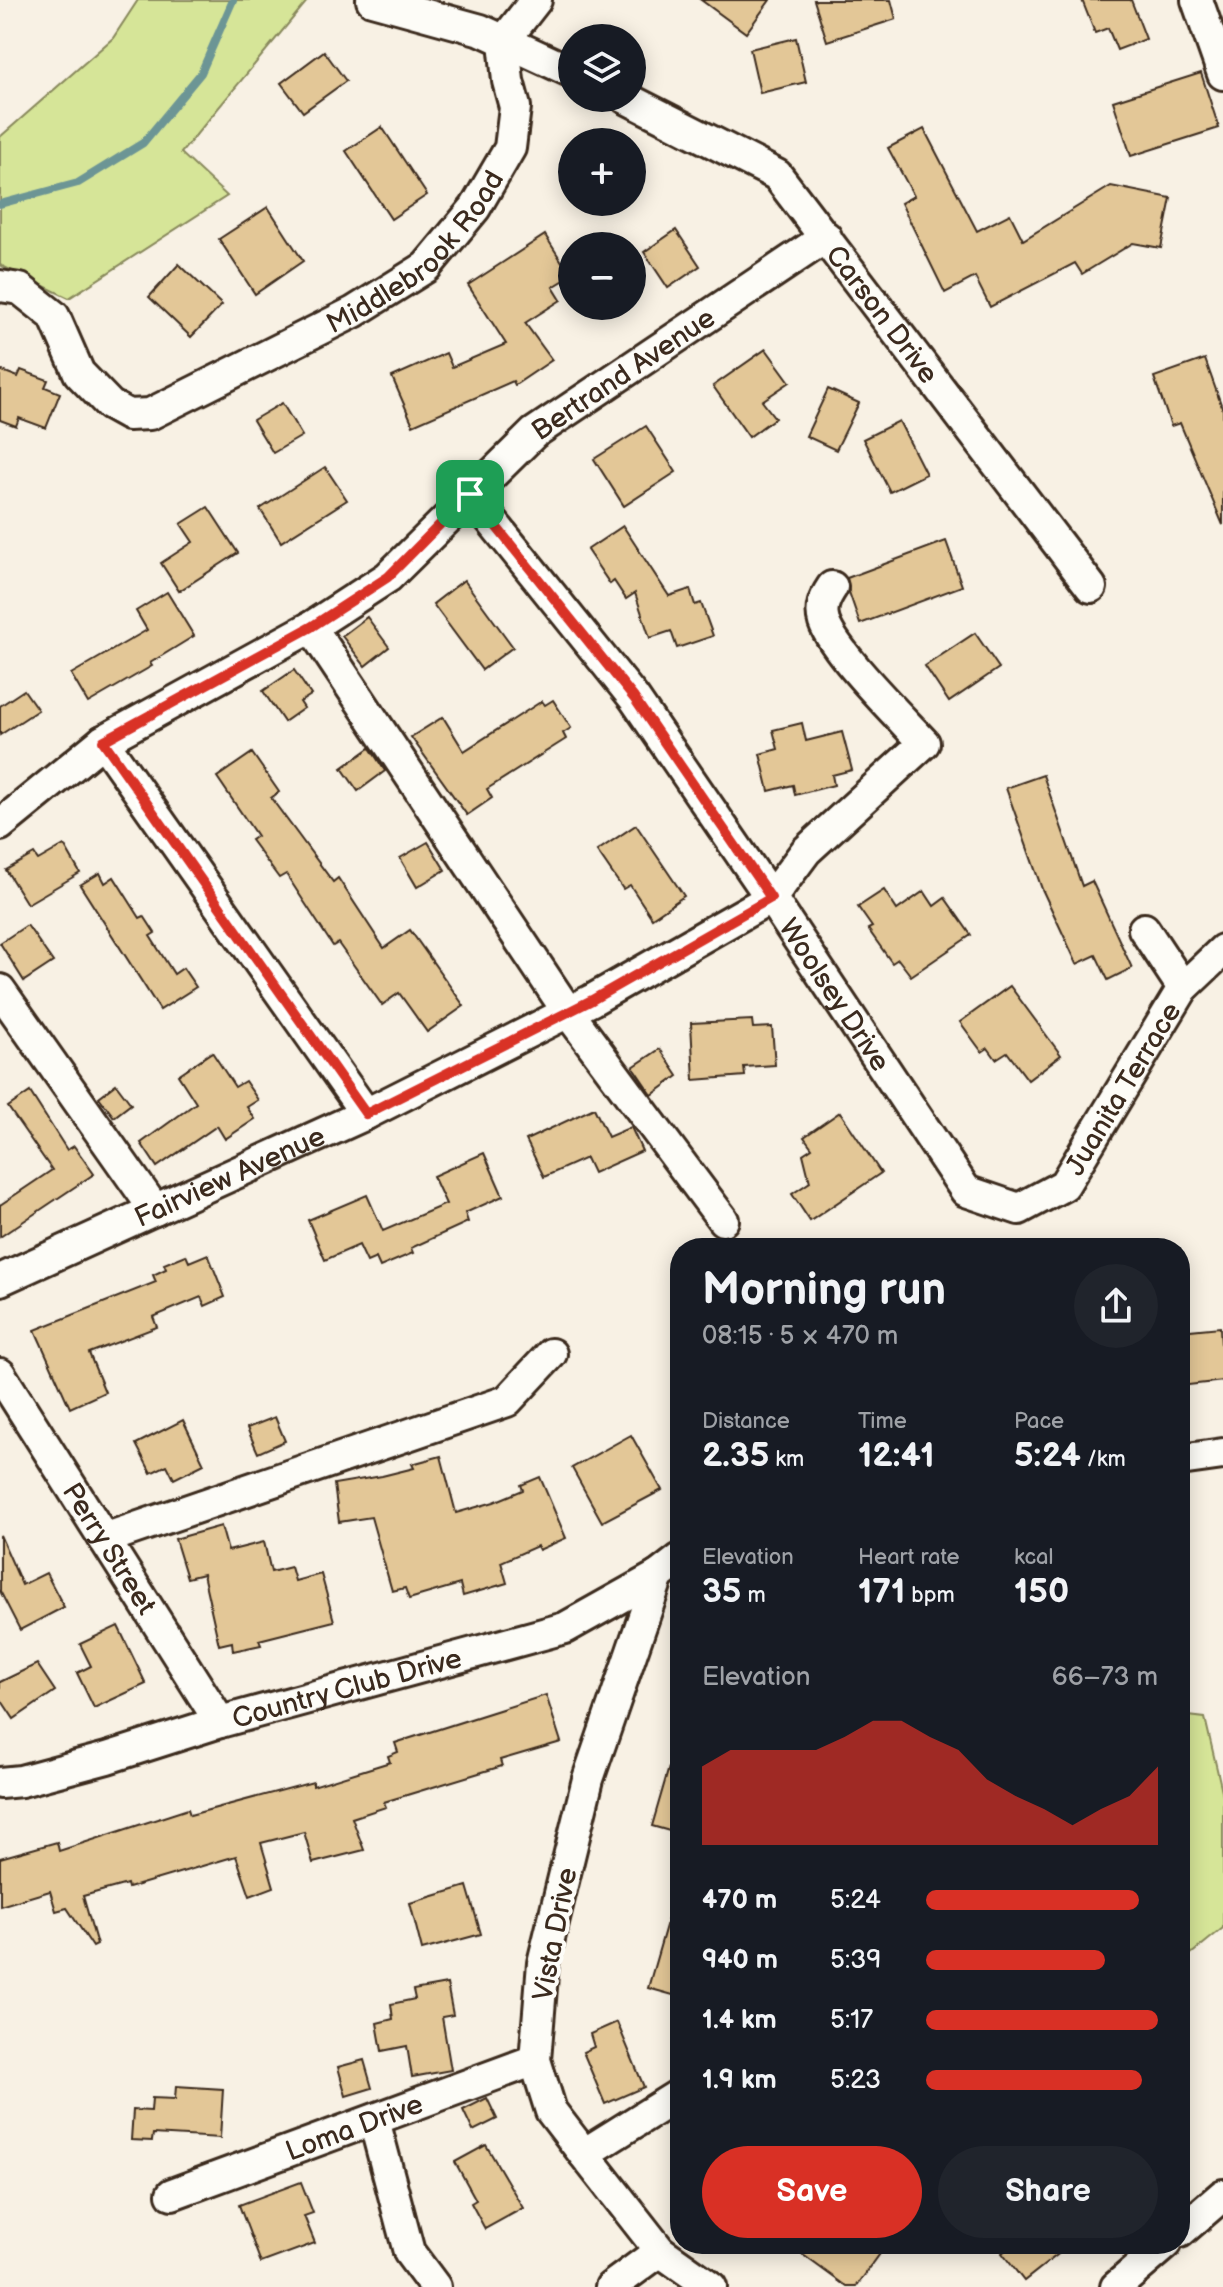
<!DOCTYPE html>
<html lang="en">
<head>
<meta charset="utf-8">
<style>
  :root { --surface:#171b24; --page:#20242c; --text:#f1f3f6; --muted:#9ea1a6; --accent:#d93025 }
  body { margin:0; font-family:"Balsamiq Sans",sans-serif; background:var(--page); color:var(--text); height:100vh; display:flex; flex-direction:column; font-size:30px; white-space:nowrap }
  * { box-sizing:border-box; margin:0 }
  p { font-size:26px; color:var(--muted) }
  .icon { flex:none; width:44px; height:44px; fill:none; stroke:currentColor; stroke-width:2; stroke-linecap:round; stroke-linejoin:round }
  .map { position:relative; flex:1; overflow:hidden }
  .drawer { position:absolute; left:670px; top:1238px; width:520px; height:1016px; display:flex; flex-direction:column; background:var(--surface); border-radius:32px; box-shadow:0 4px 20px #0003 }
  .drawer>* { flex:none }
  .fabs { position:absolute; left:558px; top:24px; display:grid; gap:16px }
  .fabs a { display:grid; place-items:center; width:88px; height:88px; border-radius:50%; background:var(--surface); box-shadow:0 4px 20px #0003; font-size:40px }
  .pin { position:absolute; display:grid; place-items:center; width:68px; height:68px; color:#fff; margin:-34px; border-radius:16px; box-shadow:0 4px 12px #0006 }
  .round { display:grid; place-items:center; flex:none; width:84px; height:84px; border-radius:42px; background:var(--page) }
  .head { display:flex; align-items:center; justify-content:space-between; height:136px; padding:0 32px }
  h1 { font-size:44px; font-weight:800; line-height:60px }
  .stats { display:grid; grid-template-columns:repeat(3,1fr); gap:12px; height:136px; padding:8px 32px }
  .stats div { display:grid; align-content:center }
  .stats b { font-size:34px; font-weight:800 }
  .stats small { font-size:22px; font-weight:400 }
  .stats p { font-size:22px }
  .chart { height:224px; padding:16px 32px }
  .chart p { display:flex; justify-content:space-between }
  .chart svg { width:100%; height:144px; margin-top:8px; fill:var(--accent); opacity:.7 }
  .button { display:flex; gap:16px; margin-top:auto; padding:16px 32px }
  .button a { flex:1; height:92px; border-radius:48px; background:var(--accent); color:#fff; font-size:32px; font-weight:800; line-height:92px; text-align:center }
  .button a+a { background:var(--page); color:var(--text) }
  ul { padding:0 32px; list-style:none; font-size:26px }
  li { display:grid; grid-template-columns:128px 96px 1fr; align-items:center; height:60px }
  li i { height:20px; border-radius:10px; background:var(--accent) }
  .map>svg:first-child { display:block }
</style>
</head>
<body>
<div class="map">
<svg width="1223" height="2287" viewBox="0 0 1223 2287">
  <rect width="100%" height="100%" fill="#f8f1e4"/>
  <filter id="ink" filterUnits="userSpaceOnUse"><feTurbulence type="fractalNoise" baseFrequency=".0125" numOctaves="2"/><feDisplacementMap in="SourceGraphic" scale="16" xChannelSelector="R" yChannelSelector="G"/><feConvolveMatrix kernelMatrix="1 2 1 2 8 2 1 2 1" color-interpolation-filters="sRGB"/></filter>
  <g filter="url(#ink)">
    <!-- green -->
    <g fill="#d6e598" stroke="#88885b" stroke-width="2">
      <path d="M138 0H308L181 153 227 196 69 298 0 265V137L113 38Z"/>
      <path d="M1180 1715 1205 1718 1223 1795V1928L1180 1963Z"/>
    </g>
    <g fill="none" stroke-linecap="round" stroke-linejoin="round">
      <!-- stream -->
      <path stroke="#6c9595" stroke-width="8" d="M0 204 78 183 143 143 201 73 233 0"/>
    </g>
    <!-- building -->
    <g fill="#e3c797" stroke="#3b2a1e" stroke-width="2">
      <path d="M701 0H770L746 33Z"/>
      <path d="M814 0H891L896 19 827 41Z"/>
      <path d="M1082 0H1131L1146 39 1117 50 1108 28 1095 33Z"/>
      <path d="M796 38 806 82 760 93 750 49Z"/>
      <path d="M324 51 346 81 303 112 281 83Z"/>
      <path d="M1201 73 1219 128 1131 156 1113 101Z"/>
      <path d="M382 127 427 195 391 219 346 151Z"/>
      <path d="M924 129 977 231 1010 214 1023 240 1111 186 1171 198 1161 248 1133 243 1082 274 1075 263 990 307 975 277 945 293 901 203 914 196 888 148Z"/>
      <path d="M268 207 303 261 255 294 219 239Z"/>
      <path d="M676 230 700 266 668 288 644 252Z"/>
      <path d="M545 235 571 276 553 287 561 300 525 323 552 360 515 385 513 381 413 425 392 377 446 353 452 367 506 344 468 285Z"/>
      <path d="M179 264 222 305 191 337 149 297Z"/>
      <path d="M766 349 790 382 762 401 775 418 749 437 713 386Z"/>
      <path d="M1205 359 1223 410V525L1180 423 1171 426 1154 377Z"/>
      <path d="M0 370 18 377 21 370 48 380 45 387 60 393 46 428 19 418 16 426 0 420Z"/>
      <path d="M828 389 859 403 836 450 806 436Z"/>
      <path d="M282 403 302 436 273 453 253 420Z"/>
      <path d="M899 421 926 474 890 492 863 439Z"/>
      <path d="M646 426 676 472 624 506 594 459Z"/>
      <path d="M325 467 347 500 281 542 260 509Z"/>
      <path d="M208 507 238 553 179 591 161 563 193 542 181 524Z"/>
      <path d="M623 526 669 596 690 589 695 605 701 603 713 636 677 648 671 631 650 638 635 593 626 599 614 581 610 584 587 550Z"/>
      <path d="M946 541 962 586 860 624 849 592 847 578Z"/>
      <path d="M464 580 513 647 482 670 433 604Z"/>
      <path d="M167 592 194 636 150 663 152 666 88 703 71 674 147 630 136 611Z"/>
      <path d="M367 617 389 647 365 666 342 636Z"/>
      <path d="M975 633 999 668 949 702 925 666Z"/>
      <path d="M294 670 311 695 300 702 304 708 284 722 263 691Z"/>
      <path d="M24 690 38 710 0 735V706Z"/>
      <path d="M553 700 571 728 563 733 566 739 487 789 492 798 467 815 411 737 443 717 464 751 542 701 545 705Z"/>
      <path d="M802 723 806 741 842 732 852 770 832 775 834 785 795 795 793 785 769 791 760 754 778 749 773 730Z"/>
      <path d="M370 748 385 771 358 791 342 768Z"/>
      <path d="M252 753 279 792 271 798 333 882 338 878 384 948 410 930 464 1006 427 1032 399 993 382 1005 338 943 333 946 286 874 279 878 251 840 257 836 217 777Z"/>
      <path d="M1043 775 1082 886 1092 881 1132 968 1108 980 1096 955 1077 964 1042 889 1006 788Z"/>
      <path d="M636 825 684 896 652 918 630 885 623 889 597 851Z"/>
      <path d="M428 842 445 870 417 887 400 858Z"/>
      <path d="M64 845 80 873 27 904 6 870 34 854 38 860Z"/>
      <path d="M100 873 105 883 114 877 140 918 144 916 155 933 150 936 174 974 183 968 196 987 160 1010 80 885Z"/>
      <path d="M884 890 897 910 924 891 934 906 945 898 971 935 911 976 898 959 892 963 868 929 872 927 858 907Z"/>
      <path d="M27 925 53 962 24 981 0 943Z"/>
      <path d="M1010 986 1061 1055 1028 1080 1007 1052 996 1059 988 1048 982 1052 960 1022Z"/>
      <path d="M752 1020 753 1028 772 1027 775 1065 744 1067 745 1076 694 1080 691 1023Z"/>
      <path d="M660 1049 678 1076 652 1095 633 1067Z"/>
      <path d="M212 1052 235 1087 245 1081 258 1100 247 1107 255 1119 225 1139 217 1126 157 1167 141 1143 196 1103 178 1075Z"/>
      <path d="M116 1084 131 1104 114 1117 99 1097Z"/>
      <path d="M30 1092 67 1150 74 1146 94 1174 0 1237V1205L52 1170 8 1107Z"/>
      <path d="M594 1108 608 1137 631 1127 642 1151 593 1173 586 1158 544 1177 526 1140Z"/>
      <path d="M840 1112 881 1173 810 1221 792 1194 810 1182 803 1154 812 1148 804 1137Z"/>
      <path d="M484 1153 503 1196 465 1213 468 1222 411 1248 413 1253 380 1267 376 1258 367 1262 359 1245 325 1260 308 1220 367 1195 383 1231 446 1204 433 1176Z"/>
      <path d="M208 1254 225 1297 205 1306 201 1297 153 1317 157 1327 89 1353 105 1392 70 1408 35 1330 156 1282 153 1275 166 1269 164 1264 186 1255 189 1262Z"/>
      <path d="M1220 1327 1223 1381 1180 1386V1331Z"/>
      <path d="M275 1417 285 1441 258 1453 247 1428Z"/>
      <path d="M183 1420 204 1464 174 1479 167 1465 151 1473 136 1444Z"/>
      <path d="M631 1435 662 1490 602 1522 572 1468Z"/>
      <path d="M441 1456 456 1513 494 1502 523 1490 521 1485 540 1477 566 1538 539 1550 537 1546 501 1562 507 1583 463 1596 460 1584 409 1599 405 1588 392 1591 371 1517 339 1522 334 1484 382 1476 414 1468 412 1464Z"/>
      <path d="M221 1526 228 1551 264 1542 271 1572 291 1567 295 1581 321 1574 334 1621 259 1640 261 1645 233 1651 232 1642 219 1645 203 1574 187 1578 175 1539Z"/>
      <path d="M0 1535 22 1585 46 1573 64 1607 20 1630 0 1591Z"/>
      <path d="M118 1626 146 1684 94 1708 77 1673 91 1666 80 1644Z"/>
      <path d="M37 1664 55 1691 14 1719 0 1698V1682Z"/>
      <path d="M546 1695 561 1742 500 1760 502 1766 384 1802 386 1807 352 1818 364 1850 313 1863 304 1832 261 1843 274 1887 250 1896 236 1856 128 1888 127 1884 83 1896 97 1945 93 1947 67 1908 56 1911 50 1891 0 1906V1858L57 1842 59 1851 188 1809 190 1815 313 1782V1786L390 1762 388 1756 398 1752 395 1743Z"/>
      <path d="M674 1750 680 1751V1834L652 1826Z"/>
      <path d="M467 1886 481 1934 422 1950 410 1903Z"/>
      <path d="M674 1898 680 1899V1997L648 1988Z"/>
      <path d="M447 1984 453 2015 442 2017 451 2070 412 2077 407 2046 382 2051 377 2023 393 2019 391 2004 415 1999 413 1990Z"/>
      <path d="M617 2022 644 2087 605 2104 583 2052 594 2047 590 2034Z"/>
      <path d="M364 2060 372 2088 346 2096 338 2067Z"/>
      <path d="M176 2086 223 2089 220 2138 153 2134 152 2141 131 2140 133 2110 151 2111 152 2098 175 2099Z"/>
      <path d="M487 2098 497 2119 473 2131 463 2110Z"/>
      <path d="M486 2145 523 2208 485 2229 471 2203 476 2200 455 2162Z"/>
      <path d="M301 2182 313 2213 304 2216 315 2243 261 2263 239 2205Z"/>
      <path d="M788 2244H887L856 2287H847Z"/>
      <path d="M1013 2244H1071L1024 2281 1002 2253Z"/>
    </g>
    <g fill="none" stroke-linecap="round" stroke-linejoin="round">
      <!-- minor casing -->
      <g stroke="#3b2a1e" stroke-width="36">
        <g id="minor">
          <path d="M372 0 481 30 572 72"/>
          <path d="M1197 0 1223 74"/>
          <path id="s1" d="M626 98 777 175 1091 587"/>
          <path id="s2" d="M0 286 20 289 54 316 79 373 110 405 128 415 150 414 354 312 426 267 475 208 510 148 515 107 508 81 504 41 536 0"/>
          <path id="s3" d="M470 494 634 698 771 898 966 1191 1019 1209 1064 1185 1183 988 1223 950"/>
          <path d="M311 627 568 1012 723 1220"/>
          <path d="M103 741 366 1114"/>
          <path id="s4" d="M0 825 103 741 311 627 388 577 534 433 826 237"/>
          <path d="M1144 929 1183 988"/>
          <path d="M0 990 155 1210"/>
          <path id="s5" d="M0 1280 366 1114 592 1000 771 898 806 851 924 743C900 717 834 652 824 622 820 609 824 599 832 587"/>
          <path id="s6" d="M0 1374 220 1722"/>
          <path d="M1180 1460 1223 1454"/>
          <path d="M104 1539 507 1401 551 1354"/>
          <path d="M658 1576 588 1779 543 1963 535 2060 551 2111 584 2154 660 2251 711 2287"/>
          <path id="s7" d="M0 1783 21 1781 107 1758 220 1722 565 1628 658 1576 680 1559"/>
          <path d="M374 2120 409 2252 435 2287"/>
          <path d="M584 2154 680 2094"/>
          <path id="s8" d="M172 2194 535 2060"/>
          <path d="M1180 2232 1223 2195"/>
          <path d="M611 2287 660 2251"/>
          <path d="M1116 2287 1166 2244"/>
        </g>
      </g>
      <!-- minor -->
      <use href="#minor" stroke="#fdfcf7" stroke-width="30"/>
    </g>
  </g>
  <g fill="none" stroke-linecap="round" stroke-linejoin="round" filter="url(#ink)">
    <!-- route casing -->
    <g stroke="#fff" stroke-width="16">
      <path id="route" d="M470 494 634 698 771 898 592 1000 366 1114 103 741 311 627 388 577Z"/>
    </g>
    <!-- route -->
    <use href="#route" stroke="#d93025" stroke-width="10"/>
  </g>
  <g text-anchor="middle" stroke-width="8" stroke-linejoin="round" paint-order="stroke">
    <!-- street labels -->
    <g font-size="28" fill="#3b2a1e" stroke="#fdfcf7">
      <text dy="10" stroke="none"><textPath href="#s2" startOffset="528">Middlebrook Road</textPath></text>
      <text dy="10" stroke="none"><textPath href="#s1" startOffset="344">Carson Drive</textPath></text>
      <text dy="10" stroke="none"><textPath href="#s4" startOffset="774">Bertrand Avenue</textPath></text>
      <text dy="10" stroke="none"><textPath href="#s3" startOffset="620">Woolsey Drive</textPath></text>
      <text dy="10" stroke="none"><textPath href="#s3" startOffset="1076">Juanita Terrace</textPath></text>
      <text dy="10" stroke="none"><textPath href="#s5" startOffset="252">Fairview Avenue</textPath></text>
      <text dy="10" stroke="none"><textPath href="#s6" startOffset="206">Perry Street</textPath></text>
      <text dy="10" stroke="none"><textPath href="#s7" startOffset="360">Country Club Drive</textPath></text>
      <text transform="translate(554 1934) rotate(-79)" y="10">Vista Drive</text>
      <text dy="10" stroke="none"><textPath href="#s8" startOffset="194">Loma Drive</textPath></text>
    </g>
  </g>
</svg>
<div class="fabs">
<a><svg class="icon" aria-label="layers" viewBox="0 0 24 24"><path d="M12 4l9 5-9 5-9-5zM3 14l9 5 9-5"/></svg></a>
<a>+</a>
<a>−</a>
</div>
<div class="pin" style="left:470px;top:494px;background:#1e9e55"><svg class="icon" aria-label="arrive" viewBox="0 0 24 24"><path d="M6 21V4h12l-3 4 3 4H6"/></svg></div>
<section class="drawer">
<div class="head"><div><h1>Morning run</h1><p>08:15 · 5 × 470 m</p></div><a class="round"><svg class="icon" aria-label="share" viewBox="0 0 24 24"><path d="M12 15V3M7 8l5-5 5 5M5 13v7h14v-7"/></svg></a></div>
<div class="stats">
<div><p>Distance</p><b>2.35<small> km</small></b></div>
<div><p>Time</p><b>12:41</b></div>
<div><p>Pace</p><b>5:24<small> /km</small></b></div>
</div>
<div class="stats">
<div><p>Elevation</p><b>35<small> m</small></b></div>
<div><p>Heart rate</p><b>171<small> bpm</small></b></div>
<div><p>kcal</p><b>150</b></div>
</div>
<div class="chart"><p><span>Elevation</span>66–73 m</p>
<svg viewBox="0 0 160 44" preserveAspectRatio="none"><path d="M0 44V20L10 15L20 15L30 15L40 15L50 11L60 6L70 6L80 11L90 15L100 24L110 29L120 33L130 38L140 33L150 29L160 20V44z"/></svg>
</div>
<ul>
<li><b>470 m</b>5:24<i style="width:92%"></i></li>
<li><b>940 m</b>5:39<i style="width:77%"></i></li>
<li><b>1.4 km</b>5:17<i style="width:100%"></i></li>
<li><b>1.9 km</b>5:23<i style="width:93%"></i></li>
</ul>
<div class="button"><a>Save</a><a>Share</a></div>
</section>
</div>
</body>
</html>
